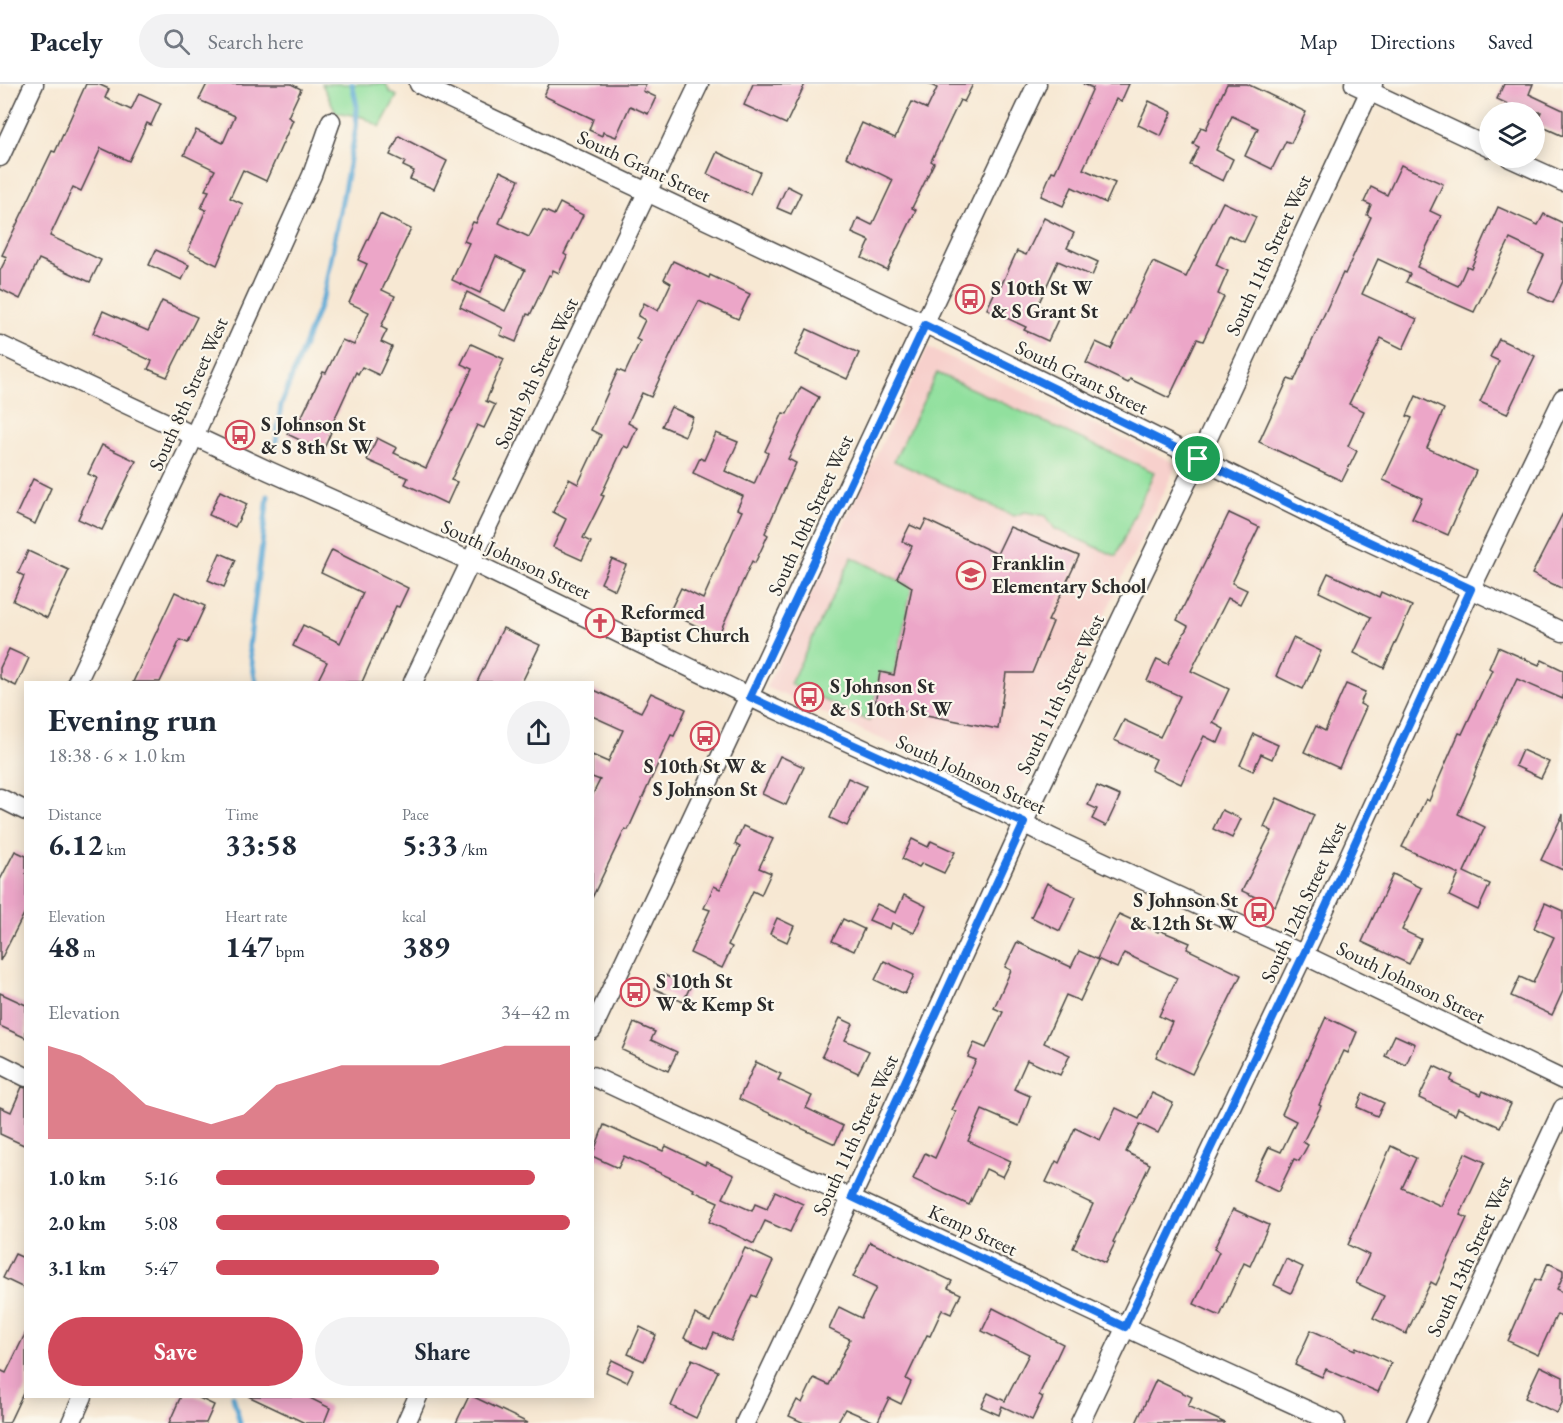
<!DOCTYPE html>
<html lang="en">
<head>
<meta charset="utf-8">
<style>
  :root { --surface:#fff; --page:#f2f2f3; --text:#1f2937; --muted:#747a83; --line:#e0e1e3; --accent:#d1495b }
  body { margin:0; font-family:"EB Garamond",serif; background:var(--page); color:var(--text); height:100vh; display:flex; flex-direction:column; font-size:22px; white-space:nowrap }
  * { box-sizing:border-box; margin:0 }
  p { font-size:20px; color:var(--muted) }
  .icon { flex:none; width:33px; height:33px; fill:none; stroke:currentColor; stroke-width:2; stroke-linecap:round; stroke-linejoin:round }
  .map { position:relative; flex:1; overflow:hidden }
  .side { position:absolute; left:24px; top:597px; width:570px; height:717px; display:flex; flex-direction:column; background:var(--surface); border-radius:0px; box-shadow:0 3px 15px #0003 }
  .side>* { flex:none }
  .tools { position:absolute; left:1479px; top:18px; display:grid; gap:12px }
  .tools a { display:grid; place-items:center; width:66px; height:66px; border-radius:50%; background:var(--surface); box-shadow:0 3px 15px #0003; font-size:30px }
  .pin { position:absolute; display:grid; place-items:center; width:51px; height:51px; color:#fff; margin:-26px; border:3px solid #fff; border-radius:50%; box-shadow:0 2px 6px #0007 }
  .round { display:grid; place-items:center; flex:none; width:63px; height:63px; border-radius:32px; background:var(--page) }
  .head { display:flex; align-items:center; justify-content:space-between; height:102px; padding:0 24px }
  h1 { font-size:33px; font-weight:700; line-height:45px }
  .metrics { display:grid; grid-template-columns:repeat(3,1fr); gap:9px; height:102px; padding:6px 24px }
  .metrics div { display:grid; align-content:center }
  .metrics b { font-size:30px; font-weight:700 }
  .metrics small { font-size:16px; font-weight:400 }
  .metrics p { font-size:16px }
  .chart { height:168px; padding:12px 24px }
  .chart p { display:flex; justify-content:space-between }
  .chart svg { width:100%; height:108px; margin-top:6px; fill:var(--accent); opacity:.7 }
  .cta { display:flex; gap:12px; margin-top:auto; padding:12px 24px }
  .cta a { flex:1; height:69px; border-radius:36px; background:var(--accent); color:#fff; font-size:24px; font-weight:700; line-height:69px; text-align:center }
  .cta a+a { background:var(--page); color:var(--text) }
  ul { padding:0 24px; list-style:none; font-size:20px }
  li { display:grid; grid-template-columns:96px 72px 1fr; align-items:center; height:45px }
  li i { height:15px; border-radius:8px; background:var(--accent) }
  header { display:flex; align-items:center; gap:36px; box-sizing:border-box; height:84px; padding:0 30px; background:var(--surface); border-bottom:2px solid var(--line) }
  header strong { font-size:28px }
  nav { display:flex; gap:33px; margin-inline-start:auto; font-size:21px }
  .search { width:420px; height:54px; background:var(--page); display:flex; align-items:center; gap:15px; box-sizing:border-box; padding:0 21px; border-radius:33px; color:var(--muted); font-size:22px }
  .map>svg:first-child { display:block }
</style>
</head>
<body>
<header>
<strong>Pacely</strong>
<div class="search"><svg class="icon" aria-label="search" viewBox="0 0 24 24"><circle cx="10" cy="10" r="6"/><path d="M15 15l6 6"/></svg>Search here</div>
<nav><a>Map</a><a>Directions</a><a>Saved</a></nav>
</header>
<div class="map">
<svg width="1563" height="1339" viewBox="0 0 1563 1339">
  <rect width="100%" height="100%" fill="#fbf7ec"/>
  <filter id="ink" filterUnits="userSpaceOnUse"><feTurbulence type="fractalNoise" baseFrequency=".0167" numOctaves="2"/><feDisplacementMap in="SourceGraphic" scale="12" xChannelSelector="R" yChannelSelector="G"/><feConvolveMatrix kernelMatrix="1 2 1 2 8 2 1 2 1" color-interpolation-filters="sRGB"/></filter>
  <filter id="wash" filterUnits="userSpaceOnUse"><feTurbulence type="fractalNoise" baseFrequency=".008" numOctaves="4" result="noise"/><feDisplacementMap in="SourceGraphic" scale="24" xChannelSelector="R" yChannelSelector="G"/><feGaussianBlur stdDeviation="1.35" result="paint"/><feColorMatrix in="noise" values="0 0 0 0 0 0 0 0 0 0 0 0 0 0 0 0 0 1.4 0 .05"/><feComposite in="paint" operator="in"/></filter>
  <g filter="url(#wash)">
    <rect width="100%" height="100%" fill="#f7e8d3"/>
    <!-- built -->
    <path fill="#f7d0cc" d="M928 263 1177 380 1016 716 766 603Z"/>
    <!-- green -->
    <g fill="#91e09e" stroke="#5e8664" stroke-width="1.5">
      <path d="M322 0H386L390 8 397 12 380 43 363 33 336 28Z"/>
      <path d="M937 289 1154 388 1116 472 1055 445 1046 432 1025 428 1014 432 894 377Z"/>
      <path d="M852 473 912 503 894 591 880 588 875 621 869 637 790 600Z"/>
    </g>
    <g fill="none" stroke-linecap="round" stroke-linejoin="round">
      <!-- stream -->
      <g stroke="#5ca9d5" stroke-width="5">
        <path d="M275 366 281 321 324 210 356 44 357 22 352 0"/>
        <path d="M256 598 249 563 268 412"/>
        <path d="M233 1312 240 1339"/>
      </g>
    </g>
    <g id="blocks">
      <!-- building -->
      <g fill="#eca6c8">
        <path d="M86 0H98L109 5 105 14 131 26 139 9 161 19 151 41 147 39 129 77 101 64 81 107 73 103 50 152 101 176 90 198 39 175 20 215 0 205V187L7 173 2 171 52 67 55 68Z"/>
        <path d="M207 0H291L301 5 288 33 293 36 266 97 243 86 230 114 243 120 217 181 188 167 206 126 201 124 209 107 205 106 215 86 184 71 196 46 223 59 235 32 199 16Z"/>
        <path d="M549 0H646L643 7 656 13 648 30 630 22 616 53 603 48 602 52 589 46 593 35 544 12Z"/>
        <path d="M753 0H805L786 40 744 21Z"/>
        <path d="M929 0H973L964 18 960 16 931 77 934 79 912 124 916 126 887 186 862 174 870 157 852 149 858 134 872 141 893 96 846 73 862 39 895 54 912 18 927 25 937 4Z"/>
        <path d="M1083 0H1129L1121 18 1116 15 1083 85 1115 99 1106 119 1072 103 1063 122 1041 112 1052 87 1055 88 1093 4Z"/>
        <path d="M1227 0H1247L1306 28 1291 59 1286 57 1272 85 1245 72 1258 44 1232 32 1216 66 1233 75 1223 97 1190 81 1199 63 1193 60 1201 43 1206 45Z"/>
        <path d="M1504 0H1533L1529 10 1563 26V52L1536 40 1541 28H1504L1508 20 1497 15Z"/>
        <path d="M1149 17 1172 28 1161 52 1138 41Z"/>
        <path d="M399 52 447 77 434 105 410 95 414 87 403 82 405 78 390 71Z"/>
        <path d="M717 68 760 88 750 110 707 90Z"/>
        <path d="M1401 81 1443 100 1430 127 1441 132 1417 183 1458 202 1467 182 1471 184 1498 123 1538 141 1544 130 1563 139V197L1553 219 1527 207 1544 171 1510 155 1474 228 1406 198 1410 190 1378 175 1362 210 1417 235 1403 265 1381 254 1349 320 1364 327 1348 362 1357 367 1342 397 1259 358 1288 295 1294 297 1343 189 1345 190 1371 133 1367 131 1371 121 1364 118 1371 103 1387 111Z"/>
        <path d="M500 87 519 96 499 139 529 153 543 126 554 131 560 119 583 131 564 170 567 172 559 189 553 186 551 192 549 191 530 231 527 230 516 258 500 251 503 244 460 223 467 208 505 227 525 186 496 172 480 209 452 196 469 159 464 157 473 138 476 139Z"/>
        <path d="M787 102 801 109 791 130 777 124Z"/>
        <path d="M1223 118 1256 133 1244 158 1229 151 1216 181 1228 187 1218 210 1224 213 1203 257 1197 255 1169 314 1130 295 1128 299 1086 279 1096 258 1111 265 1153 178 1186 193Z"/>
        <path d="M380 130 411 145 382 206 395 212 381 243 387 246 381 258 392 263 379 291 362 283 358 290 356 288 329 347 331 348 323 367 287 350 295 332 301 334 323 288 326 289 342 256 354 261 369 228 349 219 367 180 358 176Z"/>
        <path d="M1044 134 1074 149 1067 164 1098 178 1092 192 1058 177 1038 221 1060 231 1048 257 1024 246 1026 243 987 225 998 201 1001 202 1017 167 1026 171Z"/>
        <path d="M156 166 189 181 182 196 149 181Z"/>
        <path d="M673 177 709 194 710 191 750 210 738 235 699 217 680 253H679L651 313 642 309 628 339 637 344 628 364 624 362 601 411 604 412 583 454 591 458 582 476 553 463 566 435 553 428 569 395 578 400 601 351 591 346 618 286 625 289 640 257 636 255 645 236 638 232 644 219 658 227 671 199 664 195Z"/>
        <path d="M162 217 197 233 167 293 148 285 152 277 93 249 103 227 148 247Z"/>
        <path d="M807 245 859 269 847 295 795 271Z"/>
        <path d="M1499 255 1535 272 1507 330 1480 318 1499 277 1490 273Z"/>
        <path d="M471 260 504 275 486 317 495 321 484 344 477 341 451 396 457 398 447 420 405 400 408 394 367 376 377 354 397 364 394 369 426 384 472 285 461 280Z"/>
        <path d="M801 303 819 313 788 375 796 379 765 449 768 451 755 479 752 477 718 552 669 529 681 504 703 515 742 427 737 425 743 412 693 389 700 374 704 376 716 349 738 358 725 387 754 400 768 369 765 367 783 329 787 330Z"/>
        <path d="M1416 312 1444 325 1427 364 1476 387 1448 451 1412 435 1422 414 1383 396 1412 334 1407 332Z"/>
        <path d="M671 323 693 333 685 352 662 342Z"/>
        <path d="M102 361 136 377 102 446 78 435 97 394 88 390Z"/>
        <path d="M33 395 51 404 35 440 16 431Z"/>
        <path d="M220 407 247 420 235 443 209 431Z"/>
        <path d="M1229 429 1259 443 1232 499 1247 506 1240 520 1228 514 1191 587 1229 605 1213 639 1224 645 1218 659 1204 652 1181 700 1151 686 1156 675 1114 656 1124 636 1160 653 1180 612 1147 597 1157 575 1168 580 1188 542 1177 536Z"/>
        <path d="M1563 429V505L1532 490Z"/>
        <path d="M926 436 997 470 1010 443 1079 472 1048 537 1053 538 1032 589H1006L998 645 875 621 880 588 894 591 912 503 897 494 912 462 902 457 910 441 921 446Z"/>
        <path d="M332 466 408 504 399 523 396 522 362 598H317L327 578 293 562 303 541 340 559 363 509 321 489Z"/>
        <path d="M28 467 69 486 47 534 13 517 24 492 18 489Z"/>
        <path d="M220 469 236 476 224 503 208 496Z"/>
        <path d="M612 475 626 481 615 506 601 499Z"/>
        <path d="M1328 489 1379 513 1381 508 1412 522 1384 584 1354 569 1371 533 1319 508Z"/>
        <path d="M175 508 205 522 188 559 180 556 160 598H133Z"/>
        <path d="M503 544 540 561 522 598H477Z"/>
        <path d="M1293 554 1321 567 1303 605 1276 592Z"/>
        <path d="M1498 563 1539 581 1542 576 1563 586V615L1517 595 1486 661 1474 691 1475 692 1458 730 1485 743 1464 788 1490 800 1478 826 1449 812 1459 790 1402 763 1426 715 1429 717 1459 649 1462 650 1492 586 1489 584Z"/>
        <path d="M9 565 29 574 16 602 0 594V584Z"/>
        <path d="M1346 600 1365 608 1360 620 1366 623 1339 684 1304 668 1316 642 1325 647Z"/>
        <path d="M592 605 641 628 651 609 686 625 674 652 671 651 628 746 625 745 592 814V712L600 696 592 693V671L608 678 623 646 592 632Z"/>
        <path d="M1254 650 1278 661 1272 675 1261 670 1253 687 1240 681Z"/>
        <path d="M1522 666 1549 678 1541 694 1515 682Z"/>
        <path d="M780 672 804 683 786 721 762 710Z"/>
        <path d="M848 694 866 702 847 742 830 734Z"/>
        <path d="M1097 702 1120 712 1106 742 1092 735 1097 725 1088 721Z"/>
        <path d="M1277 714 1314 731 1275 822 1242 807 1272 747 1264 743Z"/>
        <path d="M1222 726 1241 735 1232 754 1213 745Z"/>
        <path d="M1563 730V786L1541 776Z"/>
        <path d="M743 742 773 755 759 784 771 789 761 811 753 807 728 861 732 863 722 884 690 869 710 826 704 824 714 802 720 805 740 763 735 760Z"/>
        <path d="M912 755 928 763 931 757 955 768 944 789 922 779 919 783 902 775Z"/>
        <path d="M15 767 26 772V826L0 877V796Z"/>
        <path d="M1393 790 1422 804 1402 846 1421 855 1409 880 1362 858Z"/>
        <path d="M1047 799 1076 813 1060 847 1031 833Z"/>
        <path d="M904 811 926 822 914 849 892 839 890 845 869 836 877 820 896 829Z"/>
        <path d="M1545 819 1563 827V907L1552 931 1511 912 1520 893 1533 899 1554 853 1534 844Z"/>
        <path d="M1119 830 1158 848 1159 846 1190 859 1187 865 1241 891 1192 990 1156 973 1172 938 1159 932 1177 894 1124 869 1117 884 1097 875Z"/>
        <path d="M777 834 794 842 787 858 770 850Z"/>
        <path d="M843 835 864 845 854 867 832 857Z"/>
        <path d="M1017 858 1071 883 1079 867 1099 876 1080 917 1066 911 1044 959 1070 971 1060 991 1027 976 1014 1005 1030 1012 1019 1042 982 1026 968 1057 1011 1077 1003 1093 986 1085 969 1121 913 1095 925 1069 935 1074 956 1028 952 1026 976 976 968 973 974 959 986 964 1003 928 994 924 1011 886 1005 883Z"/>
        <path d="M884 877 914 891 905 910 875 896Z"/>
        <path d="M662 890 690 903 683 918 655 905Z"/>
        <path d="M0 909 26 921V954L0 942Z"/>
        <path d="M1326 933 1357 948 1348 969 1344 967 1319 1021 1321 1022 1303 1058 1308 1061 1299 1077 1294 1075 1278 1108 1253 1096 1269 1063 1281 1068 1296 1037 1282 1030Z"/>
        <path d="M840 934 853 940 845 956 869 967 858 989 822 972Z"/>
        <path d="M634 939 655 948 651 956 677 968 668 987 622 966Z"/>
        <path d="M1395 951 1415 960 1406 981 1385 972Z"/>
        <path d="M756 978 781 990 778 996 812 1012 806 1024 843 1042 835 1060 739 1015Z"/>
        <path d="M1434 982 1453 991 1450 997 1481 1011 1483 1007 1511 1020 1500 1043 1458 1024 1455 1031 1419 1014Z"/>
        <path d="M22 1003 26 1004V1062L0 1050V1023L11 1028Z"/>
        <path d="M1152 1009 1173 1019 1158 1049 1140 1040 1126 1068 1150 1080 1113 1158 1115 1159 1105 1179 1073 1164 1093 1120 1046 1098 1056 1077 1059 1079 1075 1044 1100 1056 1116 1024 1139 1035Z"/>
        <path d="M1363 1009 1384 1019 1377 1032 1357 1023Z"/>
        <path d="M604 1041 663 1067 666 1062 705 1081 706 1078 734 1091 723 1114 752 1127 755 1120 767 1125 775 1107 803 1120 790 1148 765 1137 754 1160 709 1138 718 1118 693 1107 694 1105 624 1072 618 1084 592 1072Z"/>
        <path d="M1391 1062 1416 1074 1402 1104 1441 1122 1465 1069 1485 1078 1460 1131 1467 1134 1436 1201 1431 1198 1406 1250 1373 1234 1384 1212 1356 1199 1369 1171 1348 1161Z"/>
        <path d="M1233 1125 1269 1141 1250 1182 1244 1179 1220 1232 1194 1220 1219 1168 1214 1165Z"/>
        <path d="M870 1158 952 1197 948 1204 961 1210 951 1230 942 1226 930 1252 927 1251 906 1295 911 1298 901 1320 889 1314 877 1339 845 1325 837 1339H804L789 1332 797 1316 802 1319 814 1294 829 1301 850 1255 829 1245 839 1223 861 1234 876 1204 853 1193Z"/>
        <path d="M745 1164 773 1177 756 1213 752 1211 731 1257 714 1249 707 1264 684 1254 695 1230 710 1238Z"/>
        <path d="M15 1170 26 1175V1205L3 1194Z"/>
        <path d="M1286 1175 1303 1183 1291 1209 1274 1201Z"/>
        <path d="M1548 1179 1563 1186V1192L1557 1205 1563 1208V1233L1557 1230 1538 1271 1508 1257 1535 1195 1540 1197Z"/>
        <path d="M993 1224 1063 1260 1039 1311 1043 1313 1032 1336 1002 1322 999 1331 981 1323 988 1309 1005 1317 1029 1270 982 1247Z"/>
        <path d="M640 1243 656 1251 644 1277 628 1270Z"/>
        <path d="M1311 1246 1355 1266 1356 1263 1391 1279 1378 1308 1326 1285 1322 1293 1295 1281Z"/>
        <path d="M26 1248V1303L9 1339H0V1286L6 1289Z"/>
        <path d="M692 1275 718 1287 696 1334 671 1322Z"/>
        <path d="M612 1276 633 1286 627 1298 606 1288Z"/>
        <path d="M1540 1282 1563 1293V1317L1557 1329 1525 1314Z"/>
        <path d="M1156 1296 1192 1313 1188 1322 1225 1339H1136Z"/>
        <path d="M181 1312H195L214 1321 206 1339H169Z"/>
        <path d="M248 1312H306L330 1324 324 1339H305Z"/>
        <path d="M469 1312H472L528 1339H456Z"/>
      </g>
    </g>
  </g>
  <g filter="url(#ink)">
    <use href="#blocks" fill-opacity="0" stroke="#4a4744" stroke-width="1.5"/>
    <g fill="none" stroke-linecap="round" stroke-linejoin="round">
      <!-- minor casing -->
      <g stroke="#4a4744" stroke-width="21">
        <g id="minor">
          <path d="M419 0 951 252 1333 441 1563 548"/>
          <path d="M1354 0 1490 64"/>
          <path d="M0 73 34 0"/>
          <path d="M1510 74 1563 98"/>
          <path d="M0 261 269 387 470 477 775 625 998 726 1052 754 1273 856 1563 996"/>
          <path d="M77 598 186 370 312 91 331 37"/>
          <path d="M413 598 699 0"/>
          <path d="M0 714 26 727"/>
          <path d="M592 946 1037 0"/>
          <path d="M0 980 26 993"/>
          <path d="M592 992 1151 1255 1335 1339"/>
          <path d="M71 1339 83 1312"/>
          <path d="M406 1339 418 1312"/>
          <path d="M745 1339 862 1091 1035 714 1209 352 1373 0"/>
          <path d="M1080 1339 1311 855 1471 505 1563 314"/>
          <path d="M1416 1339 1563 1024"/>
        </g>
      </g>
      <!-- minor -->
      <use href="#minor" stroke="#fff" stroke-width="18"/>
    </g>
  </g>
  <g fill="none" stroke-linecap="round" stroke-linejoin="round" filter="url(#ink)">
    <!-- route casing -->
    <g stroke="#fff" stroke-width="12">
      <path id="route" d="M925 241 1333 441 1471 505 1311 855 1125 1243 852 1113 1024 739 750 613Z"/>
    </g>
    <!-- route -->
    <use href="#route" stroke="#1a73e8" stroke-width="8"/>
  </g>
  <!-- icons -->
  <defs>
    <g id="bus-ring" transform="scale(1.5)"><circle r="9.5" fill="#fbf7ec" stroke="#d1495b" stroke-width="1.5"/><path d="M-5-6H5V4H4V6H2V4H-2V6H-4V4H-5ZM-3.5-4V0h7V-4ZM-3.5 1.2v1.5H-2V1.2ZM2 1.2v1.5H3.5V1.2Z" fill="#d1495b"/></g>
    <g id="school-ring" transform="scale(1.5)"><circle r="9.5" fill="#fbf7ec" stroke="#d1495b" stroke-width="1.5"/><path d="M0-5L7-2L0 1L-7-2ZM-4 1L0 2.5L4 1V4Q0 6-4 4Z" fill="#d1495b"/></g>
    <g id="church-ring" transform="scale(1.5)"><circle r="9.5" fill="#fbf7ec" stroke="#d1495b" stroke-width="1.5"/><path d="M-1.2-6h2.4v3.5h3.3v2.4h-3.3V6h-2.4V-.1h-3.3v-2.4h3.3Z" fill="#d1495b"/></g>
  </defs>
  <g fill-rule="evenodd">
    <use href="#bus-ring" x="970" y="215"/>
    <use href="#bus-ring" x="240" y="351"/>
    <use href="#school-ring" x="971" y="491"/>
    <use href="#church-ring" x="600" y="539"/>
    <use href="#bus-ring" x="809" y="613"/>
    <use href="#bus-ring" x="705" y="652"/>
    <use href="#bus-ring" x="1259" y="828"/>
    <use href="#bus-ring" x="635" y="908"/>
  </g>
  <g text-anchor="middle" stroke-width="4.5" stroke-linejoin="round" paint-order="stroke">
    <!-- street labels -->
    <g font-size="20" fill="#2b2b2b" stroke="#fbf7ec">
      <text transform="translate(644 82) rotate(25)" y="7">South Grant Street</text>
      <text transform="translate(1268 171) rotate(-65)" y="7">South 11th Street West</text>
      <text transform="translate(536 289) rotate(-64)" y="7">South 9th Street West</text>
      <text transform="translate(1082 293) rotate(26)" y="7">South Grant Street</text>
      <text transform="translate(188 310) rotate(-66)" y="7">South 8th Street West</text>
      <text transform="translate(810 431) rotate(-65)" y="7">South 10th Street West</text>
      <text transform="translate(516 475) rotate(25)" y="7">South Johnson Street</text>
      <text transform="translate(1060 610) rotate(-64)" y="7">South 11th Street West</text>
      <text transform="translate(971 690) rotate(25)" y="7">South Johnson Street</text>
      <text transform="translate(1303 818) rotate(-65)" y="7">South 12th Street West</text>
      <text transform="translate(1411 898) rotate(26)" y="7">South Johnson Street</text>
      <text transform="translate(855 1051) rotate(-65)" y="7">South 11th Street West</text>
      <text transform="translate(973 1146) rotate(25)" y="7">Kemp Street</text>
      <text transform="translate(1469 1172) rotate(-65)" y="7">South 13th Street West</text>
    </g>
    <!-- poi labels -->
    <g font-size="20" font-weight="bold" fill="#2b2b2b" stroke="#fbf7ec" text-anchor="start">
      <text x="991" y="211">S 10th St W<tspan x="991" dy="23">&amp; S Grant St</tspan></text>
      <text x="261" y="347">S Johnson St<tspan x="261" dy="23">&amp; S 8th St W</tspan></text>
      <text x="992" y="486">Franklin<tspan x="992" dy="23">Elementary School</tspan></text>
      <text x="621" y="535">Reformed<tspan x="621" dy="23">Baptist Church</tspan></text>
      <text x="830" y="609">S Johnson St<tspan x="830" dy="23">&amp; S 10th St W</tspan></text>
      <text x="705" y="689" text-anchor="middle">S 10th St W &amp;<tspan x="705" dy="23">S Johnson St</tspan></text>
      <text x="1238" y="823" text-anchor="end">S Johnson St<tspan x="1238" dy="23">&amp; 12th St W</tspan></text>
      <text x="656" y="904">S 10th St<tspan x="656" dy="23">W &amp; Kemp St</tspan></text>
    </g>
  </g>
</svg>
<div class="tools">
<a><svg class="icon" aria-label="layers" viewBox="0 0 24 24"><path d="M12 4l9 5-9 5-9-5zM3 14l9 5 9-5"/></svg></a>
</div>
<div class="pin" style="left:1198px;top:375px;background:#1e9e55"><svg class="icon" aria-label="arrive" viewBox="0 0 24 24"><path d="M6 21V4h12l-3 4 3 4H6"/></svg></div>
<section class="side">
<div class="head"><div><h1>Evening run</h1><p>18:38 · 6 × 1.0 km</p></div><a class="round"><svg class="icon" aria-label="share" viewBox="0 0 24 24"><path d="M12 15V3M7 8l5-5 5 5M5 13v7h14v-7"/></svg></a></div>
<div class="metrics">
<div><p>Distance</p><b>6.12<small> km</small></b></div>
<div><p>Time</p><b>33:58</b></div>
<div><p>Pace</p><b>5:33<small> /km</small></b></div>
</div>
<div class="metrics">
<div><p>Elevation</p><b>48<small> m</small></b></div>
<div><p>Heart rate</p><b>147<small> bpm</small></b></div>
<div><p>kcal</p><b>389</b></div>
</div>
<div class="chart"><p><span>Elevation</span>34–42 m</p>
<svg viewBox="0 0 160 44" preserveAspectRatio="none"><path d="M0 44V6L10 10L20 18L30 30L40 34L50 38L60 34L70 22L80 18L90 14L100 14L110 14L120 14L130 10L140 6L150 6L160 6V44z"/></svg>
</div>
<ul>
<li><b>1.0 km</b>5:16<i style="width:90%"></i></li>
<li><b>2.0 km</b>5:08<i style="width:100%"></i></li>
<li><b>3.1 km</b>5:47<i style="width:63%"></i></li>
</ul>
<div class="cta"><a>Save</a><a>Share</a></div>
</section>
</div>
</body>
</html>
